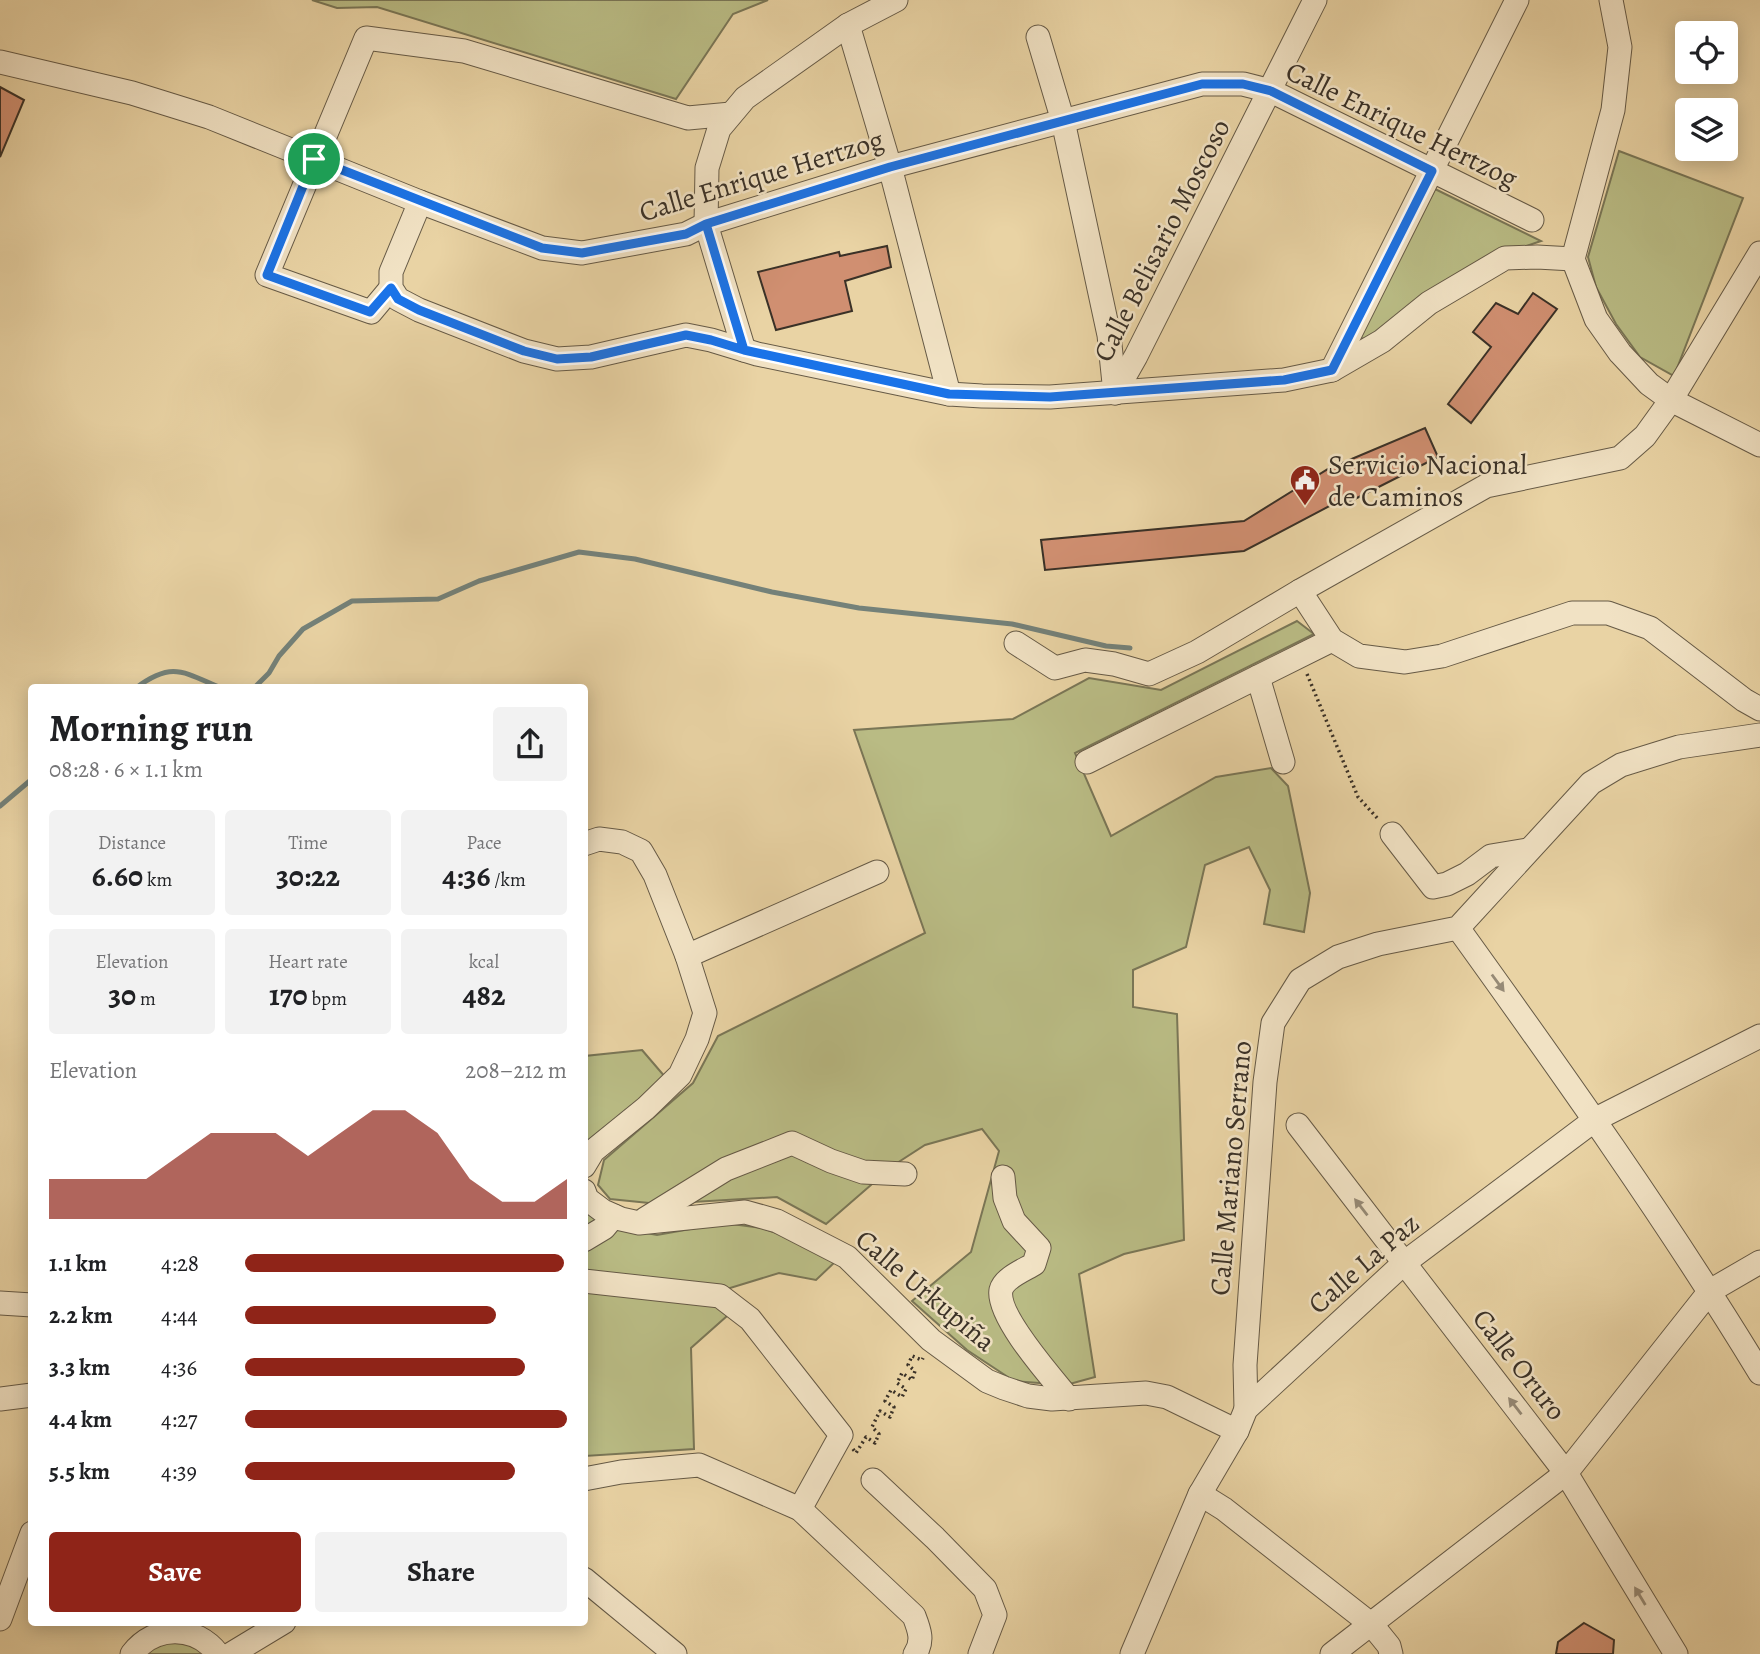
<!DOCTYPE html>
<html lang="en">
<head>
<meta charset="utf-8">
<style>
  :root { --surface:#fff; --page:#f2f2f2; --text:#202124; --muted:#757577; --accent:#8f2418 }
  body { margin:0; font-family:Alegreya,serif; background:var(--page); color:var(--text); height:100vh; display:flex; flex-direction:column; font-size:26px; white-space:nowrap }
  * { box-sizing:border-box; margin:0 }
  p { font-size:23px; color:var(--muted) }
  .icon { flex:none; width:38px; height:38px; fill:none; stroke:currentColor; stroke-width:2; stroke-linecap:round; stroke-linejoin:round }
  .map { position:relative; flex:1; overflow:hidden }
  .sheet { position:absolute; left:28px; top:684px; width:560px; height:942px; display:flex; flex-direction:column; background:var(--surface); border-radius:7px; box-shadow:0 4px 18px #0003 }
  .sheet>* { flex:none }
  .controls { position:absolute; left:1675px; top:21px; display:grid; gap:14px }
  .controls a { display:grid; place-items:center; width:63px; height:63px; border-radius:7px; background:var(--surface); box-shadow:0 4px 18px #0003; font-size:35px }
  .pin { position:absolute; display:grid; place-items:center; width:60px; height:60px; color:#fff; margin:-30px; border:4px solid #fff; border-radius:50%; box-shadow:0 2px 7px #0007 }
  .round { display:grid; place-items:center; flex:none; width:74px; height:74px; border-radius:7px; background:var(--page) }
  .headline { display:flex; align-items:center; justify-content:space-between; height:119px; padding:0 21px }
  h1 { font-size:38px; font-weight:600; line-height:52px }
  .stats { display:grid; grid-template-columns:repeat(3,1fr); gap:10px; height:119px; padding:7px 21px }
  .stats div { display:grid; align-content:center; border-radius:7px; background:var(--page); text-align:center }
  .stats b { font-size:30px; font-weight:600 }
  .stats small { font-size:19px; font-weight:400 }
  .stats p { font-size:19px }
  .chart { height:196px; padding:14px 21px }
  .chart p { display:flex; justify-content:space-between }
  .chart svg { width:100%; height:126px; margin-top:7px; fill:var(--accent); opacity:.7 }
  .action { display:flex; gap:14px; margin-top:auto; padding:14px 21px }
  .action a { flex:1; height:80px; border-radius:7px; background:var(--accent); color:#fff; font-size:28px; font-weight:600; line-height:80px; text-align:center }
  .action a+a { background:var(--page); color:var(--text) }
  ul { padding:0 21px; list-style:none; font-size:23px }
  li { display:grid; grid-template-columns:112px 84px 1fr; align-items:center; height:52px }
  li i { height:18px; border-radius:9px; background:var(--accent) }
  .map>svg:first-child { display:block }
</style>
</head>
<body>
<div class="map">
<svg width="1760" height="1654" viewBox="0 0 1760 1654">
  <rect width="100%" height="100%" fill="#e9d3a4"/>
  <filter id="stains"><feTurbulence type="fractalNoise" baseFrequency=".00286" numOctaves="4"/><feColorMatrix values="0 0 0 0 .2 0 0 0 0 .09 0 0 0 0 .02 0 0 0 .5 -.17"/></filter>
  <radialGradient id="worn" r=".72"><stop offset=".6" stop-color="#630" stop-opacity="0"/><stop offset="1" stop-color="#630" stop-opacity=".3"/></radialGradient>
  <!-- green -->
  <g fill="#b9bb84" stroke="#7a7656" stroke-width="2">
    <path d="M312 0H768L733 14 676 99 377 7 337 8Z"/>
    <path d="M1619 151 1743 198 1674 376 1640 357 1616 324 1596 287 1588 257Z"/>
    <path d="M1435 189 1541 241 1497 256 1367 339 1359 338Z"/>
    <path d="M1297 621 1314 634 1075 753 1111 836 1216 777 1271 768 1288 786 1310 893 1304 932 1264 924 1270 890 1249 847 1205 865 1186 947 1133 970V1007L1177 1014 1184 1240 1124 1254 1079 1274 1095 1377 1066 1385 1014 1381 967 1350 912 1301 971 1252 999 1151 982 1129 925 1145 894 1165 826 1224 777 1197 659 1204 610 1199 598 1185 604 1160 693 1083 718 1036 925 933 854 730 1013 719 1089 678 1161 690Z"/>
    <path d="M642 1050 666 1078 585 1160V1056Z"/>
    <path d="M584 1176 585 1200 610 1226 657 1235 724 1223 762 1228 799 1241 837 1260 816 1280 779 1273 730 1288 727 1316 691 1348 694 1449 585 1456Z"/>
    <path d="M179 1640 207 1654H144L152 1647Z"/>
  </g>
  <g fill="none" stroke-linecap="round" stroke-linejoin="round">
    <!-- stream -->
    <g stroke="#748179" stroke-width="5">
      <path d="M136 688C172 661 183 672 221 688"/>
      <path d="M254 688 269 673 279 656 303 629 352 601 438 599 479 581 579 552 635 559 772 592 859 608 1012 624 1106 646 1130 648"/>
      <path d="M0 806 32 779"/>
    </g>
  </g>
  <!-- building -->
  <g fill="#d08f71" stroke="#3a3127" stroke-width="2">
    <path d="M0 87 24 100 0 157Z"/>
    <path d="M887 246 891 267 845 281 852 311 776 330 758 272 839 252 840 256Z"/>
    <path d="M1533 293 1557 309 1471 423 1448 404 1491 347 1473 332 1496 303 1518 314Z"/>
    <path d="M1425 428 1438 457 1341 506 1339 501 1244 551 1045 570 1041 540 1244 521 1328 469Z"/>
    <path d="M1584 1623 1614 1640 1613 1654H1556L1558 1642Z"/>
  </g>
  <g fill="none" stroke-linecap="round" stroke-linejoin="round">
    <!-- minor casing -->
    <g stroke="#665a46" stroke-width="25">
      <g id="minor">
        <path d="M1611 0 1620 47 1613 110 1573 259 1596 319 1620 353 1649 384 1671 400 1760 445"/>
        <path d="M848 25 890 167 949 394"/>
        <path d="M1038 37 1063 121 1109 335 1115 393"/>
        <path d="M0 62 132 93 209 117 420 202 542 248 582 253 686 234 706 224 890 167 1202 84H1243L1271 91 1532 220"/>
        <path d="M420 202 391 272V288L398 299 419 310 524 351 557 359 591 357 686 335 711 340 757 354 949 394 982 396 1050 397 1284 380 1332 370 1382 341 1429 303 1505 258 1537 257 1573 259"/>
        <path d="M1760 253 1671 400 1645 436 1620 458 1486 486 1300 591 1332 640 1359 656 1405 662 1442 656 1572 613H1608L1650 628 1744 700 1760 709"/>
        <path d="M391 288 371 312 267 275 366 38 464 51 688 118 731 114"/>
        <path d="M744 350 706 224 707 168 719 129 745 98 848 25 896 0"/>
        <path d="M1332 370 1517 0"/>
        <path d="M1115 393 1136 356 1315 0"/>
        <path d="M1016 643 1055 668 1085 660 1114 664 1149 674 1197 652 1300 591"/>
        <path d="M1258 677 1283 762"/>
        <path d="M1087 762 1332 640"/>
        <path d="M1392 834 1433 887 1447 884 1467 874 1491 856 1527 850"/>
        <path d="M584 844 599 839 622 842 641 851 655 875 687 956 705 1013 697 1039 680 1075 646 1108 593 1151 584 1166"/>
        <path d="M1458 928C1563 1074 1667 1220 1760 1373"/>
        <path d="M687 956 877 872"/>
        <path d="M1298 1125 1566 1473 1676 1654"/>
        <path d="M1003 1177 1005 1198 1014 1221 1039 1248 1034 1264C1024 1270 1004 1278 1001 1290 996 1316 1052 1378 1069 1399"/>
        <path d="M584 1191 587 1199 603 1211 621 1219 639 1223 745 1212 777 1221 847 1257 931 1340 987 1381 1004 1388 1028 1396 1052 1399 1146 1393 1167 1397 1237 1431"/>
        <path d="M645 1219 726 1169 792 1143 831 1161 863 1172 905 1174"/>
        <path d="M584 1240 604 1228 614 1216"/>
        <path d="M584 1281 720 1296 750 1319 841 1435 800 1509"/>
        <path d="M0 1303 32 1305"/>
        <path d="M0 1399 32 1395"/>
        <path d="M1246 1409 1245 1365 1265 1082 1273 1023 1300 980 1338 957 1378 944 1458 928 1591 783 1621 765 1679 747 1760 735"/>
        <path d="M584 1479 621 1472 699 1465 800 1509 914 1616C919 1629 924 1641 915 1654"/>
        <path d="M873 1480 935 1538 985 1589 995 1615 980 1654"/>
        <path d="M1200 1494 1224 1509 1372 1625 1389 1646 1391 1654"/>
        <path d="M584 1579 675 1654"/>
        <path d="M0 1619 32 1533"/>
        <path d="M132 1654C155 1624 196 1625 218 1654"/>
        <path d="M231 1654 284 1622"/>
        <path d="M1132 1654 1200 1494 1237 1431 1246 1409 1404 1263 1596 1119 1760 1036"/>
        <path d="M1332 1654 1566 1473 1710 1291 1760 1262"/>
      </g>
    </g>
    <!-- path -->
    <g stroke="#3a3127" stroke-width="3.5" stroke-dasharray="2 3.5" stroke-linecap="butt">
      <path d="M1307 674 1358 797 1379 820"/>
      <path d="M853 1449 856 1453 866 1437 875 1443 879 1434 872 1427 880 1411 890 1417 894 1407 885 1401 891 1390 902 1397 906 1389 897 1383 902 1373 912 1380 915 1371 908 1365 912 1356 922 1360 923 1358"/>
    </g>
    <!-- minor -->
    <use href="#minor" stroke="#f1e2c4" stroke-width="23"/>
  </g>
  <!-- one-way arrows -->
  <defs><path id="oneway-solid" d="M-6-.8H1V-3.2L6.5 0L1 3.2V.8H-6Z" transform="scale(1.75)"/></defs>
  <g fill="#968a76">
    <use href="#oneway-solid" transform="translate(1498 983) rotate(54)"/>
    <use href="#oneway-solid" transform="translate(1361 1207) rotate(-128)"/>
    <use href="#oneway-solid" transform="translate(1515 1406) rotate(-128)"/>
    <use href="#oneway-solid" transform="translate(1640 1596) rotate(-121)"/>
  </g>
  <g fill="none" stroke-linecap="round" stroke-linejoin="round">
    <!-- route casing -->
    <g stroke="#fff" stroke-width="14">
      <path id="route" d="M314 159 542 248 582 253 686 234 706 224 744 350 949 394 1050 397 1284 380 1332 370 1432 171 1271 91 1243 84H1202L890 167 706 224 744 350 711 340 686 335 591 357 557 359 524 351 419 310 398 299 391 288 370 312 267 275 314 159"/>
    </g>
    <!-- route -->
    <use href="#route" stroke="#1a73e8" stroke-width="9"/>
  </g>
  <!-- icons -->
  <defs>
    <g id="civic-pin" transform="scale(1.575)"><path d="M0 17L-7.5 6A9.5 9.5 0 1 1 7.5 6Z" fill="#8f2418" stroke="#f1e2c4"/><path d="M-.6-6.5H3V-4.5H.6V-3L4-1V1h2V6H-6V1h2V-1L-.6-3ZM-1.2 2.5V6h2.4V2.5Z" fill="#fff"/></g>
  </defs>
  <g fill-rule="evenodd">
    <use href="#civic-pin" x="1305" y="480"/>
  </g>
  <g text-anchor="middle" stroke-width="5" stroke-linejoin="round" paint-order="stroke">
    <!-- street labels -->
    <g font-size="28" fill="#3a3127" stroke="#f1e2c4">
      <text transform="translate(1402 124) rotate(26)" y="10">Calle Enrique Hertzog</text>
      <text transform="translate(761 175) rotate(-17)" y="10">Calle Enrique Hertzog</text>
      <text transform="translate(1161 240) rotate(-63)" y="10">Calle Belisario Moscoso</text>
      <text transform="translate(1230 1168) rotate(-85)" y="10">Calle Mariano Serrano</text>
      <text transform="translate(1363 1263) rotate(-41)" y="10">Calle La Paz</text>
      <text transform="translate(926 1290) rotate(40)" y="10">Calle Urkupiña</text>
      <text transform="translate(1520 1364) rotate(52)" y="10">Calle Oruro</text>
    </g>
    <!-- poi labels -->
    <g font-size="28" fill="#3a3127" stroke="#f1e2c4" text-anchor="start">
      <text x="1328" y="474">Servicio Nacional<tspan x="1328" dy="32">de Caminos</tspan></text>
    </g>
  </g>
  <rect width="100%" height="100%" filter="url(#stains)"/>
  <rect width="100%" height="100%" fill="url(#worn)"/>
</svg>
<div class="controls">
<a><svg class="icon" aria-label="locate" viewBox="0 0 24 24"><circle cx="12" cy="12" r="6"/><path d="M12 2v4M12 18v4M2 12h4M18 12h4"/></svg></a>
<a><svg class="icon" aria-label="layers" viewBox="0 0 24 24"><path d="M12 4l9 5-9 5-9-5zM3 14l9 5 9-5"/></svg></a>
</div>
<div class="pin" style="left:314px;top:159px;background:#1e9e55"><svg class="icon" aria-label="arrive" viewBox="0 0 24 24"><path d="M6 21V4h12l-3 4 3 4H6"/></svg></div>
<section class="sheet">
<div class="headline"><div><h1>Morning run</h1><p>08:28 · 6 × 1.1 km</p></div><a class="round"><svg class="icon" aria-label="share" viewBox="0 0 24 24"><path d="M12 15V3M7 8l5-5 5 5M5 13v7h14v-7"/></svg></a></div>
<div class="stats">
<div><p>Distance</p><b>6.60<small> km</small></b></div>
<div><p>Time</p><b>30:22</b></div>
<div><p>Pace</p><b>4:36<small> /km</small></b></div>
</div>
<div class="stats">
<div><p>Elevation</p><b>30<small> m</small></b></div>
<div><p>Heart rate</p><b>170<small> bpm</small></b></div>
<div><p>kcal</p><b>482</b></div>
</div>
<div class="chart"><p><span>Elevation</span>208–212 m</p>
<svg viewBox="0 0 160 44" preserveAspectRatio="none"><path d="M0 44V30L10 30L20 30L30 30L40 22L50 14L60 14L70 14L80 22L90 14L100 6L110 6L120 14L130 30L140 38L150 38L160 30V44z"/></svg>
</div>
<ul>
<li><b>1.1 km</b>4:28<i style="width:99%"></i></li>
<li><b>2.2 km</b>4:44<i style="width:78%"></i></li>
<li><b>3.3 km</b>4:36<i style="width:87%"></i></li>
<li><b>4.4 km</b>4:27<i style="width:100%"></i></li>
<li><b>5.5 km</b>4:39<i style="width:84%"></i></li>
</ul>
<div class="action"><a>Save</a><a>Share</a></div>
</section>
</div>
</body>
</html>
